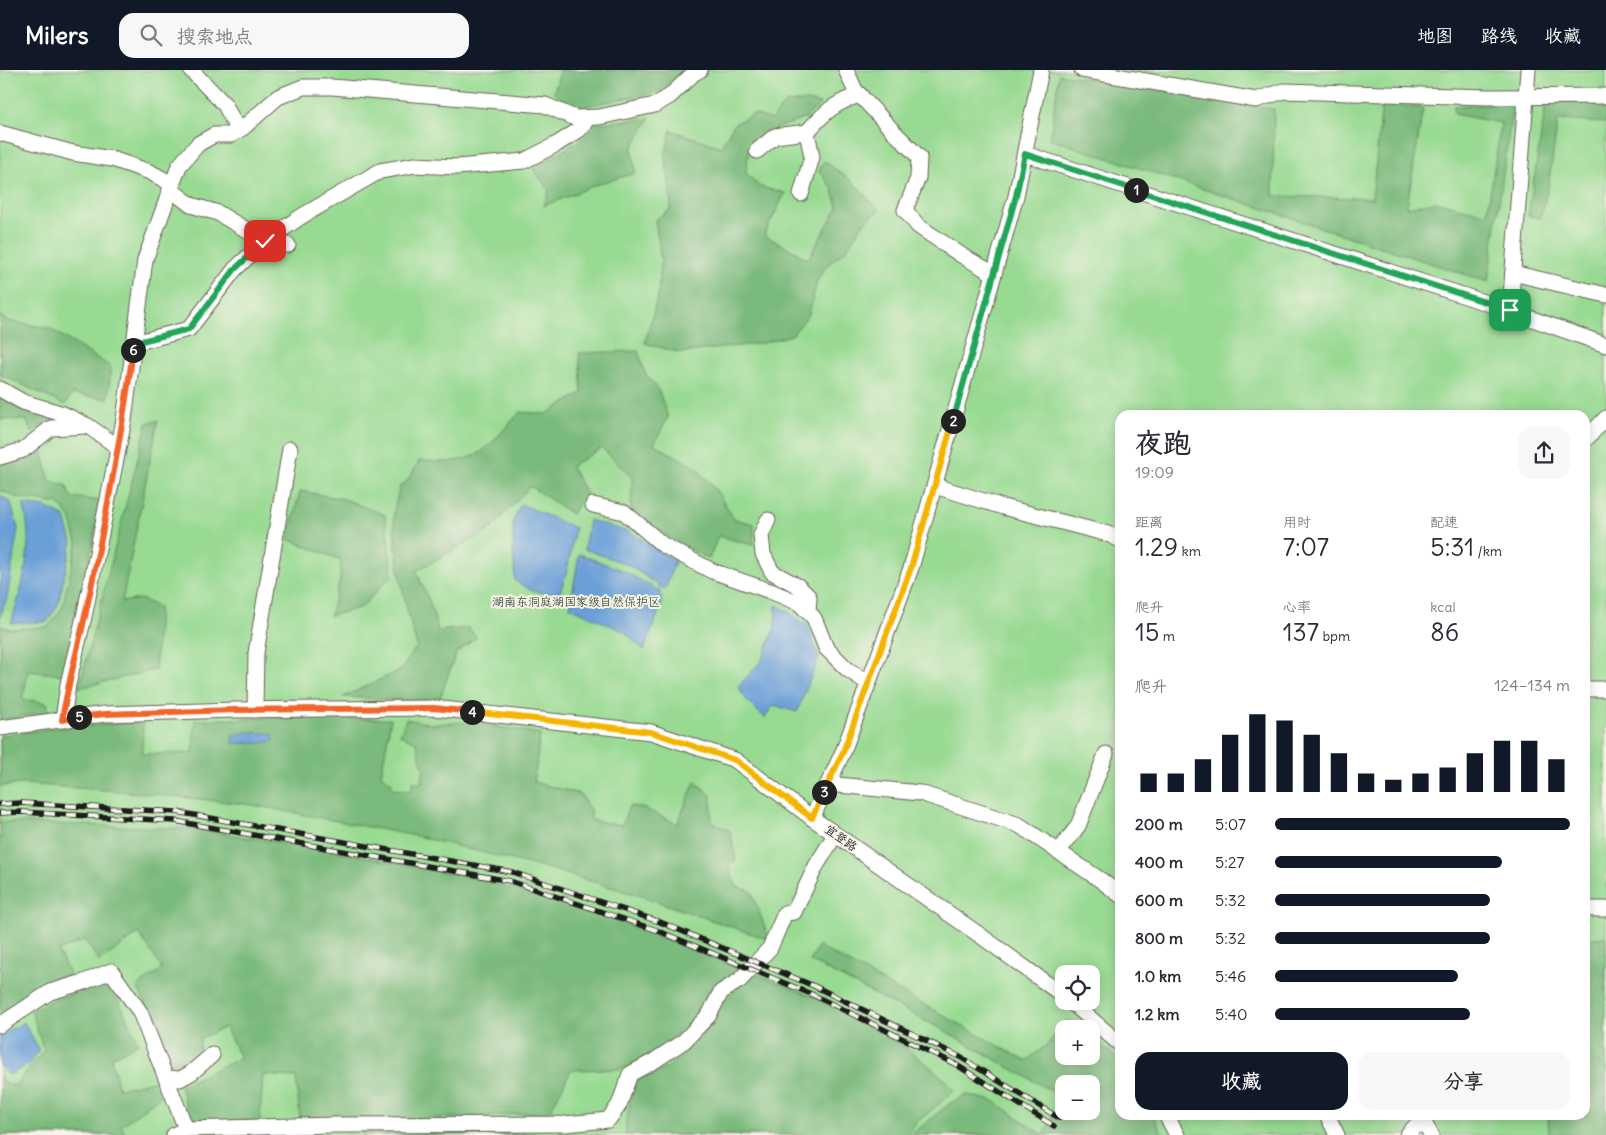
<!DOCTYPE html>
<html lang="zh">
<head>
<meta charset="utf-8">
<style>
  :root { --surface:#fff; --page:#f7f7f7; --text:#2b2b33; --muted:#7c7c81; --accent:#111827 }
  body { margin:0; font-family:Delius,"LXGW WenKai TC",sans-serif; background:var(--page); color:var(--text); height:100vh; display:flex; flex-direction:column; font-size:19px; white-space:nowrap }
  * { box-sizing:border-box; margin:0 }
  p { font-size:16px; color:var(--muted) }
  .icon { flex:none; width:28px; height:28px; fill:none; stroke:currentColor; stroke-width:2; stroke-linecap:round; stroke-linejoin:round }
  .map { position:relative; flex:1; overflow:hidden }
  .sheet { position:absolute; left:1115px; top:340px; width:475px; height:710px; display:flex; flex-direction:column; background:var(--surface); border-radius:15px; box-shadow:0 2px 12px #0003 }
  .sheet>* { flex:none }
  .buttons { position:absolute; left:1055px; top:895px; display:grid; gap:10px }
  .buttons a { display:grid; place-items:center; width:45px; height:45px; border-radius:10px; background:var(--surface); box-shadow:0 2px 12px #0003; font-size:25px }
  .pin { position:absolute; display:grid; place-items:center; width:42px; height:42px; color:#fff; margin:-21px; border-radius:10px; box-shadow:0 2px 8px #0006 }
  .km { position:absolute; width:25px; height:25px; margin:-12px; border-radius:50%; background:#222; color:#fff; font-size:14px; line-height:25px; text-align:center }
  .round { display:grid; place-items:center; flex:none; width:52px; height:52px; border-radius:15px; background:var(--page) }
  .head { display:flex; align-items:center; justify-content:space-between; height:85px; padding:0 20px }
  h1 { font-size:28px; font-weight:600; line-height:38px }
  .stats { display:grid; grid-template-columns:repeat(3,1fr); gap:8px; height:85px; padding:5px 20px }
  .stats div { display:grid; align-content:center }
  .stats b { font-size:25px; font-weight:600 }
  .stats small { font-size:14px; font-weight:400 }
  .stats p { font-size:14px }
  .chart { height:140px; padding:10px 20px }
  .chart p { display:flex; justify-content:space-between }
  .chart svg { width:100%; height:90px; margin-top:5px; stroke:var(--accent); stroke-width:6 }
  .action { display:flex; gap:10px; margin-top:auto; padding:10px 20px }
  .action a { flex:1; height:58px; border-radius:15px; background:var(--accent); color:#fff; font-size:20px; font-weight:600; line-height:58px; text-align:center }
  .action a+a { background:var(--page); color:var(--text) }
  ul { padding:0 20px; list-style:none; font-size:16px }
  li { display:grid; grid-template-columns:80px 60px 1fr; align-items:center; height:38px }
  li i { height:12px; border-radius:6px; background:var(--accent) }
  header { display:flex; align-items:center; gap:30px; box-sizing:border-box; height:70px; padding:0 25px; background:var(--accent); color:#fff }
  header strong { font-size:24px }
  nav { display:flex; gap:28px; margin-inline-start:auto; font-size:18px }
  .search { width:350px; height:45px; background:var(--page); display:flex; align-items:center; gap:12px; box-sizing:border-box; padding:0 18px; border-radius:15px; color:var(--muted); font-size:19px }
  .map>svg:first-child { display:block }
</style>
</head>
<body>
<header>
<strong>Milers</strong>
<div class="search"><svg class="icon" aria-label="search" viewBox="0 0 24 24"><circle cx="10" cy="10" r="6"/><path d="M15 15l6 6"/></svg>搜索地点</div>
<nav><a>地图</a><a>路线</a><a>收藏</a></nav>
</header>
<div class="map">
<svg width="1606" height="1065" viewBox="0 0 1606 1065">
  <rect width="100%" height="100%" fill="#f7f3e8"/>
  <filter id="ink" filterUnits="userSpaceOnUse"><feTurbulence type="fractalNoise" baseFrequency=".02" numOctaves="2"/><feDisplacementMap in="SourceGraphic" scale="10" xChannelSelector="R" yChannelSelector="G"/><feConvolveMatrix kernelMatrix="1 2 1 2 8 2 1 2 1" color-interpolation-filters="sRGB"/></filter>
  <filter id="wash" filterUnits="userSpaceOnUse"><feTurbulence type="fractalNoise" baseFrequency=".0096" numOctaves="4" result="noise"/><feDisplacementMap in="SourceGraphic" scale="20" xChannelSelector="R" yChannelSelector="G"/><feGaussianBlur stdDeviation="1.12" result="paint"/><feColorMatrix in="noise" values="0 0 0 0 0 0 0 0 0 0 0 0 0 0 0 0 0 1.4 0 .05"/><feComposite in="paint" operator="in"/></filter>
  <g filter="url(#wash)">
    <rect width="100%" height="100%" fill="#f1dbbd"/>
    <!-- green -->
    <path fill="#98da92" stroke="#5a7b57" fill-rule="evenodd" d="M0 0H1606V1065H0ZM1120 345H1585V1045H1120ZM1064 904H1091V931H1064ZM1064 959H1091V986H1064ZM1064 1014H1091V1041H1064Z"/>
    <!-- forest -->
    <g fill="#7aba7c" stroke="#4b6b4c" fill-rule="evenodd">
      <path d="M560 0H682L661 21 571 39 554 23Z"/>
      <path d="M1059 4 1274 39 1273 126 1372 128 1382 34 1423 38 1407 137 1437 132 1487 144 1501 53 1454 44V36L1513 33 1488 212 1050 69Z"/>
      <path d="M1547 28 1606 35V53L1558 50 1548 118 1540 148 1528 146Z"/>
      <path d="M808 31 820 34 806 48 766 62 749 77 746 103 760 117 785 123 764 165 808 189 838 137 832 118 819 101 824 91 852 111 879 140 861 156 847 179 826 196 817 211 809 244 792 265 762 273 681 283 645 273 658 225 661 189 655 150 671 139 670 119 665 86 671 60 721 77 734 54 754 44 772 50 785 33Z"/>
      <path d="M650 48 632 78 636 103 600 113 544 136 549 120 533 99 586 66 592 54Z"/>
      <path d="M0 245 7 251 49 258 111 297 108 329 72 324 65 335 0 304Z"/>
      <path d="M638 281 645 303 658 319 668 347 654 374 697 398 718 423 734 449 754 454 753 475 718 466 709 489 674 470 631 441 632 408 602 378 571 396 586 423 572 444 530 416 491 459 416 501 429 530 438 561 468 558 477 567 456 583 439 631 395 630 343 627 401 600 417 576C405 534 394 490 394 446 394 436 398 425 400 416L407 411 420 390C440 393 463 393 481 382 492 374 510 353 520 342L546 344 582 323 579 283Z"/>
      <path d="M0 328 21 339 64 351 43 354 32 363 26 350 0 349Z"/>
      <path d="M158 350 122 532 140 529 159 537 155 600 79 618 147 353Z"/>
      <path d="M40 375 50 411 66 415 71 427 101 431 76 555 63 605 29 601 22 629 47 633 49 642 0 650V556L11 559 48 557 62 538 77 473 70 447 59 434 16 427 0 420V395L8 393Z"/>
      <path d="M300 421 344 429 385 445 392 505 362 537 330 546 340 509 341 490 288 469Z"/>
      <path d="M262 648 391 649 381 706 391 712 393 719 411 721 413 711 420 714 424 701 416 672 400 665 406 649 432 654 470 652 540 664 534 712 580 724 590 740 591 750 622 755 629 736 641 737 677 754 695 712 711 725 712 752 730 761 736 790 729 797 736 816 751 821 770 870 647 828 557 801 416 766 247 734 142 723 24 714 0 716V666L47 659 143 652 142 684 193 683 195 650Z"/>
      <path d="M0 752 194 759 335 781 470 807 615 849 739 898 713 917 687 955 653 984 621 999 571 1000 550 1042 458 1048 300 1051 296 1007 263 1005 260 1051 190 1050 180 1016 240 988 225 957 200 969 199 983 188 997 172 999 154 948 137 917 162 899 139 863 99 892 85 870 58 881 70 905 50 910 0 942Z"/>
      <path d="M1606 867V1065H1549L1548 1045H1585V869Z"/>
      <path d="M818 876 1026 991 1048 974 1067 950 1081 959H1064V986H1091V966L1120 991V1045H1153L1163 1065H1044L1062 1027 945 961 810 891ZM1064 1014H1091V1041H1064Z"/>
      <path d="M756 904C815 925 874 953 923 991 935 1000 945 1010 955 1020L916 1053 908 1065H626V1053L634 1011 669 997 702 966 725 929Z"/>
      <path d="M104 914 114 920 138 973 111 988 119 1019 157 1010 163 1024 121 1056 126 1065H0V1006L4 1012 15 1016 44 980 31 941 51 931Z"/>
      <path d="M967 1025 994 1031 1043 1065H911L950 1033Z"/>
      <path d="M363 1061 573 1064V1065H363Z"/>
    </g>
    <!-- water -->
    <g fill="#6b9fd7" stroke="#445e7a">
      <path d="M0 426 10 431 18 458 7 528 0 547Z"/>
      <path d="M23 434 45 437 65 447 72 472 58 535 47 552 11 553C23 516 35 472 23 434Z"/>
      <path d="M521 434 575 458 567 501 559 525 533 521 515 511 513 478V451Z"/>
      <path d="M589 450 632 463 675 491 665 520 629 495 584 479Z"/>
      <path d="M579 484 622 500 660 521 662 534 644 580 625 562 570 537Z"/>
      <path d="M776 535 788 541 808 556 819 587 797 642 773 635 765 648 748 632 738 617 762 590 775 557Z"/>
      <path d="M248 662 273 664 274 671 262 673H233V665Z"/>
      <path d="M24 952 39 980 29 994 10 1005 0 996V966Z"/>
    </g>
  </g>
  <g filter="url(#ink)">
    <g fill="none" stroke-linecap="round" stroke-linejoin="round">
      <!-- minor casing -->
      <g stroke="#675f54" stroke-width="17">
        <g id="minor">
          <path d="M191 0 225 35 238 61"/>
          <path d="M846 0 855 20 894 62 919 87 918 108 905 140 918 156 961 185 994 204"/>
          <path d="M1082 0 1256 30 1284 21 1488 27 1606 26"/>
          <path d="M0 63 73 83 112 89 150 102 172 114"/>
          <path d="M757 81 775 66 807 62C824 43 835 32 860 25"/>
          <path d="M1025 84 1493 235 1606 275"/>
          <path d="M170 119 191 135 218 143 265 171 288 175"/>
          <path d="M801 124 812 87 807 62"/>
          <path d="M1513 203 1606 225"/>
          <path d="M1510 240 1528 0"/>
          <path d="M134 273 189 259 235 199 265 171 302 146 380 101 415 95 457 97 524 91 557 74 579 60 588 48"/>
          <path d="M0 319 23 332 63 344 88 356 118 377"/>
          <path d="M1585 370 1606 348"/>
          <path d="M0 387 23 380 51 358 87 356"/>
          <path d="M935 416 1003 437 1108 464 1120 470"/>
          <path d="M593 435 624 442 663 475 712 501 770 521 799 533 814 548 826 578 847 599 868 613"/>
          <path d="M768 450 761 465 763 484 772 502 798 516 809 527 808 542"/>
          <path d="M1585 619H1606"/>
          <path d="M255 640 256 583 290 379"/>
          <path d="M63 650 68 614 84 547 124 350 145 190 179 96 198 74 214 65H231L244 57 278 27 303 17H332L545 35 575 48 599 47 655 35 670 26 694 3 700 0"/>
          <path d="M0 658 105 644 235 640 434 638 651 662 735 690 812 748 981 866 1064 926"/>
          <path d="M828 714 920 723 1019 755 1102 811 1120 825"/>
          <path d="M812 748 843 682 911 498 1016 126 1041 0"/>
          <path d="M1058 782 1078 756 1106 684"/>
          <path d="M1585 839H1606"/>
          <path d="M1070 931 1120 974"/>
          <path d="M0 955 50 922 84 912 111 901 140 942 186 1059"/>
          <path d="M166 1008 180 1009 191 1003 212 985"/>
          <path d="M1166 1045 1177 1065"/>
          <path d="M1327 1045 1337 1065"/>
          <path d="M1423 1045 1422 1049 1431 1065"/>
          <path d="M174 1065 186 1059 334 1055 565 1054 608 1050 619 1035 630 1004 654 991 684 971 709 945 721 922 740 910 770 878 785 843 794 842 816 796 835 765"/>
          <path d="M1407 1065 1426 1045"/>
        </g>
      </g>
      <!-- minor -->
      <use href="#minor" stroke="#fff" stroke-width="15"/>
      <!-- rail casing -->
      <g stroke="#1c1c1c" stroke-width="5.5">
        <g id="rail">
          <path d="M0 734 21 733 177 742 512 802 660 852 814 916 960 987 1059 1048"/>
          <path d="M0 743 21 742 175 751 510 811 656 860 811 924 955 994 1054 1056"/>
        </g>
      </g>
      <!-- rail -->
      <use href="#rail" stroke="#f7f3e8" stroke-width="4" stroke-dasharray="11" stroke-linecap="butt"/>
    </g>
  </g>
  <g fill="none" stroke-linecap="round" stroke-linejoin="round" filter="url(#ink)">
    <!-- split-1 casing -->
    <g stroke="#fff" stroke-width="10">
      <path id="split-1" d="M1136 120 1510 240"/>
    </g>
    <!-- split-2 casing -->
    <g stroke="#fff" stroke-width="10">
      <path id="split-2" d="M953 351 1016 126 1025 84 1136 120"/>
    </g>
    <!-- split-3 casing -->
    <g stroke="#fff" stroke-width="10">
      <path id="split-3" d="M824 722 843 682 911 498 953 351"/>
    </g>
    <!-- split-4 casing -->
    <g stroke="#fff" stroke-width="10">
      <path id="split-4" d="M472 642 651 662 735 690 812 748 824 722"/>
    </g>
    <!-- split-5 casing -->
    <g stroke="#fff" stroke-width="10">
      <path id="split-5" d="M79 647 105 644 235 640 434 638 472 642"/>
    </g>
    <!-- split-6 casing -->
    <g stroke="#fff" stroke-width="10">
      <path id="split-6" d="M79 647 62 650C68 614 77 581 85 546 104 458 121 369 133 280"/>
    </g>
    <!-- split-7 casing -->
    <g stroke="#fff" stroke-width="10">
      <path id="split-7" d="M133 280 134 273 189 259 235 199 265 171"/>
    </g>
    <!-- split-1 -->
    <use href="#split-1" stroke="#22a559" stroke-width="6"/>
    <!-- split-2 -->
    <use href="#split-2" stroke="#22a559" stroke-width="6"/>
    <!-- split-3 -->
    <use href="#split-3" stroke="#f5b400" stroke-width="6"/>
    <!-- split-4 -->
    <use href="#split-4" stroke="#f5b400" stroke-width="6"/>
    <!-- split-5 -->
    <use href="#split-5" stroke="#f0652b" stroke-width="6"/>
    <!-- split-6 -->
    <use href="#split-6" stroke="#f0652b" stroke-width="6"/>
    <!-- split-7 -->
    <use href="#split-7" stroke="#22a559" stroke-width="6"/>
  </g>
  <g text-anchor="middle" stroke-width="4" stroke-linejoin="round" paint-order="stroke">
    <!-- park labels -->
    <g font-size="12" fill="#41553f" stroke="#f7f3e8">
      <text x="576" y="536">湖南东洞庭湖国家级自然保护区</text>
    </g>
    <!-- street labels -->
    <g font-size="12" fill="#1c1c1c" stroke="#f7f3e8">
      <text transform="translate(841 768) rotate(35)" y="4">宜登路</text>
    </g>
  </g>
</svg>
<div class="buttons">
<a><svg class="icon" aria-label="locate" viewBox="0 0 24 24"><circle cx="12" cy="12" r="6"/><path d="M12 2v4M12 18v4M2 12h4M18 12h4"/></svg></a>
<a>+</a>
<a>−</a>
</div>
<div class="pin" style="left:1510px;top:240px;background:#1e9e55"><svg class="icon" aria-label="arrive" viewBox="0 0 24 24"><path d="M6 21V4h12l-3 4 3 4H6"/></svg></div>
<div class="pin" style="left:265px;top:171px;background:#d93025"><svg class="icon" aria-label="check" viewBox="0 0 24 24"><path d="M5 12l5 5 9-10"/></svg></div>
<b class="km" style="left:1136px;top:120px">1</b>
<b class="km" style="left:953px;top:351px">2</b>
<b class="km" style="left:824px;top:722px">3</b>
<b class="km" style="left:472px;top:642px">4</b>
<b class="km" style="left:79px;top:647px">5</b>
<b class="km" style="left:133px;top:280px">6</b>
<section class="sheet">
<div class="head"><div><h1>夜跑</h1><p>19:09</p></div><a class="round"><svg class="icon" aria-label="share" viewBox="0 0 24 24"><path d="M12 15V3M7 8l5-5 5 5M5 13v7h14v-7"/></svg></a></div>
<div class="stats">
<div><p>距离</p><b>1.29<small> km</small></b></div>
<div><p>用时</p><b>7:07</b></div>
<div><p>配速</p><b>5:31<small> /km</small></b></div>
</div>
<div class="stats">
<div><p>爬升</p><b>15<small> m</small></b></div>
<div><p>心率</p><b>137<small> bpm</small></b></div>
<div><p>kcal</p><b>86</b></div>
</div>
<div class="chart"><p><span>爬升</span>124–134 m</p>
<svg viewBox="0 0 160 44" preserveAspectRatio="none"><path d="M5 44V35M15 44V35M25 44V28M35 44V16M45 44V6M55 44V9M65 44V16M75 44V25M85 44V35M95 44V38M105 44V35M115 44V32M125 44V25M135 44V19M145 44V19M155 44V28"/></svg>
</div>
<ul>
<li><b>200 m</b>5:07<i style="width:100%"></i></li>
<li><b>400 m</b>5:27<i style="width:77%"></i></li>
<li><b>600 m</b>5:32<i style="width:73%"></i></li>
<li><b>800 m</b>5:32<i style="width:73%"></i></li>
<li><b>1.0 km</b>5:46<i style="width:62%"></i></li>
<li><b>1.2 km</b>5:40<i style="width:66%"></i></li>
</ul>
<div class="action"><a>收藏</a><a>分享</a></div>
</section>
</div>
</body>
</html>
